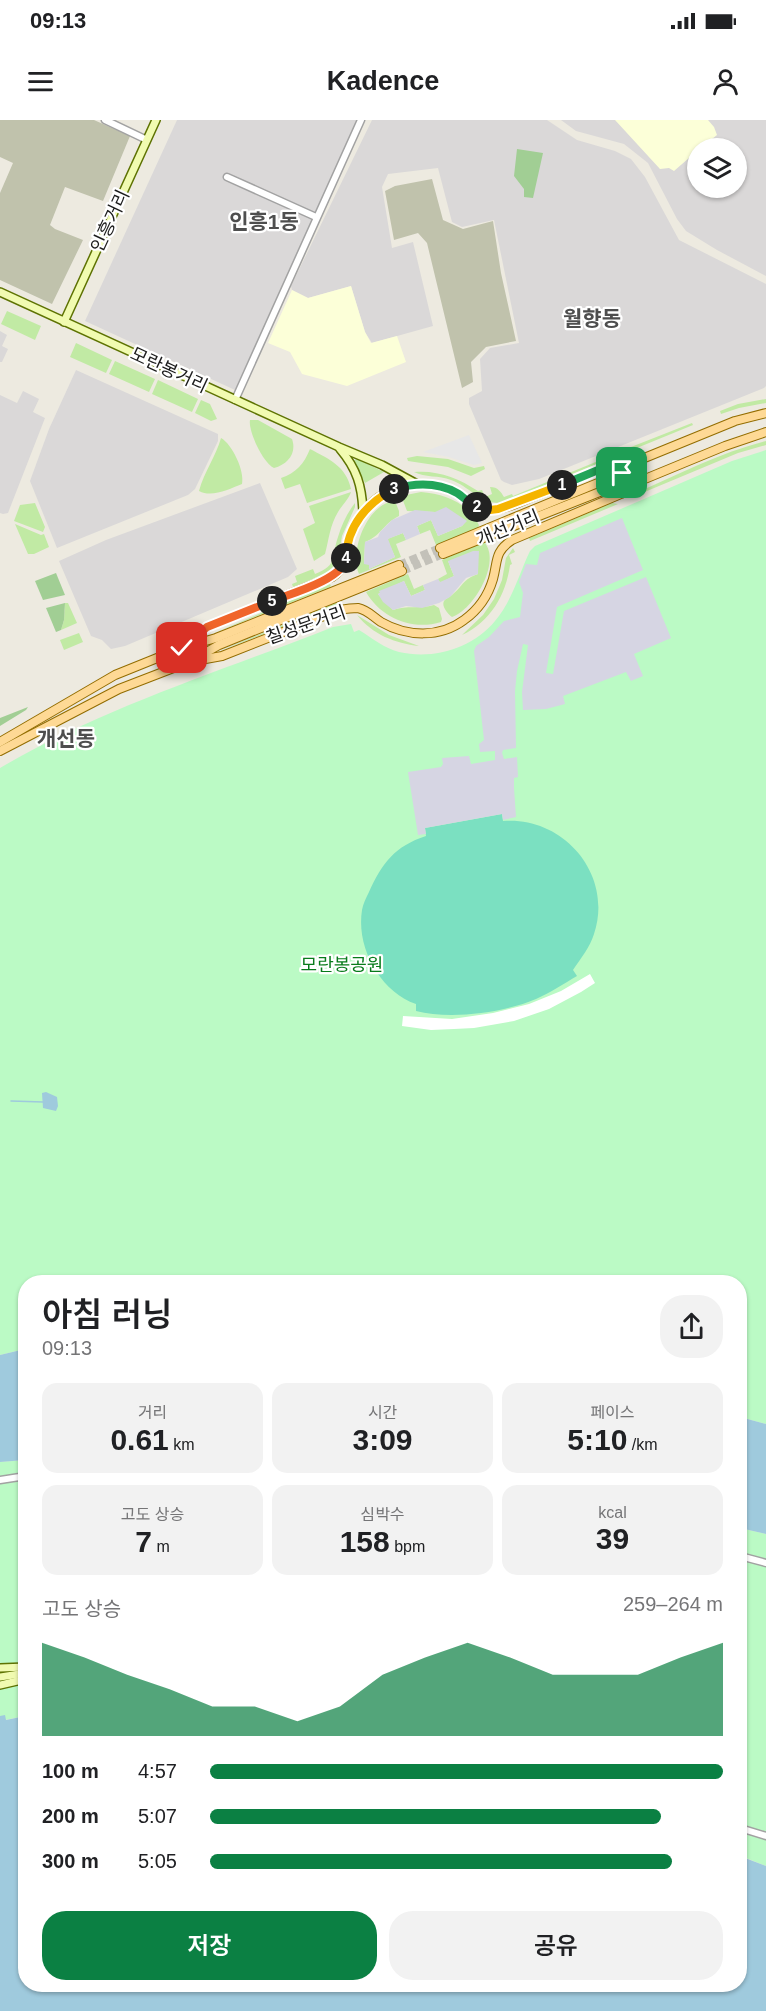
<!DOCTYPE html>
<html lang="ko">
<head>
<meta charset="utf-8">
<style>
  :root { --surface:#fff; --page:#f2f2f2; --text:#202124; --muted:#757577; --accent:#0b8043 }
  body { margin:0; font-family:Helvetica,"Noto Sans KR",sans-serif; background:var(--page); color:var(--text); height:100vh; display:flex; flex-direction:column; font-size:22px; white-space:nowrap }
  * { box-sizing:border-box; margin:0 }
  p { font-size:20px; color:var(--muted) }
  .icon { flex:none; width:33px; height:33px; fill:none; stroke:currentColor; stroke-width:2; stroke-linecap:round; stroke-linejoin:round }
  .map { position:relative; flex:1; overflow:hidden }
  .side { position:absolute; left:18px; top:1155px; width:729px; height:717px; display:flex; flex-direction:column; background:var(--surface); border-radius:24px; box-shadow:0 2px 4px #0004 }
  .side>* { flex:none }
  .fabs { position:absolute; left:687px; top:18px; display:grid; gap:12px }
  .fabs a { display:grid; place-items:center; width:60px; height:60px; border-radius:50%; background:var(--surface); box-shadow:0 2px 4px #0004; font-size:30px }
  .pin { position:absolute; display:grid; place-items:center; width:51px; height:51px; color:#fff; margin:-26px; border-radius:12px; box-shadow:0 3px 9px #0006 }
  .km { position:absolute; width:30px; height:30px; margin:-15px; border-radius:50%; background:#222; color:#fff; font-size:16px; line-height:30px; text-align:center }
  .round { display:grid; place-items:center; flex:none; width:63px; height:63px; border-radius:24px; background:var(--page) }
  .overview { display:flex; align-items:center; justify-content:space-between; height:102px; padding:0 24px }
  h1 { font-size:33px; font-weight:600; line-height:45px }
  .metrics { display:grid; grid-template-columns:repeat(3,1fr); gap:9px; height:102px; padding:6px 24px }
  .metrics div { display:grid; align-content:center; border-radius:15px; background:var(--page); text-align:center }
  .metrics b { font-size:30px; font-weight:600 }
  .metrics small { font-size:16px; font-weight:400 }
  .metrics p { font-size:16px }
  .chart { height:168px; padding:12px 24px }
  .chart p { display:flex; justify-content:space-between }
  .chart svg { width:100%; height:108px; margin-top:6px; fill:var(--accent); opacity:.7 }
  .action { display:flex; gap:12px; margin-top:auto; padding:12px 24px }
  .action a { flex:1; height:69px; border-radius:24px; background:var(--accent); color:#fff; font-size:24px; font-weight:600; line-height:69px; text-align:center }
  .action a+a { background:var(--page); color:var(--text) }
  ul { padding:0 24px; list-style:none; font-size:20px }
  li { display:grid; grid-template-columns:96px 72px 1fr; align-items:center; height:45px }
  li i { height:15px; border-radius:8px; background:var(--accent) }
  .status { display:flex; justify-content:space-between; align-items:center; height:42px; padding:0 30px; background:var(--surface); direction:ltr }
  .status svg { height:16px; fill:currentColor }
  header { display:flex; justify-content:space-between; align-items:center; height:78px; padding:0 24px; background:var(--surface); font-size:27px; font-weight:600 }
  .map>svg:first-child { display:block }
</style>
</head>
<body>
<div class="status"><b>09:13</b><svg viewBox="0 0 49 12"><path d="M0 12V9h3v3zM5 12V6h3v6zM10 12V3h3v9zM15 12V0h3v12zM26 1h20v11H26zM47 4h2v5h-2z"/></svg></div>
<header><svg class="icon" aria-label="menu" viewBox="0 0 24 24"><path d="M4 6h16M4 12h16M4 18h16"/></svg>Kadence<svg class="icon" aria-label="person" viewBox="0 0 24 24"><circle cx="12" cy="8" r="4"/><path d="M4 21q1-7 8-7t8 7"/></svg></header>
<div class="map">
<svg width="766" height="1891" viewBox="0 0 766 1891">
  <rect width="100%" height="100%" fill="#edeae0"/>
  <!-- residential -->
  <g fill="#dad8d8" fill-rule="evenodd">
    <path d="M177 0H357L235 270 85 201Z"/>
    <path d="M372 0H547L577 20 615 31 631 39 645 57 679 120 766 164V266L764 268 539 359 512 365 504 362 501 360 469 284V278L482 271 480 239 490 228 519 223 494 100 462 107 452 102 438 48 388 54 382 67 392 128 413 122 433 206 372 223 365 212 351 166 308 178 292 170 291 166Z"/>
    <path d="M561 0H766V156L717 130 686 111 677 99 648 43 624 24 576 11ZM698 28H736V68H698Z"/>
    <path d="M0 211 7 215 2 226 8 229 2 242H0Z"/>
    <path d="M76 250 218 314V321L195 369 188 375 57 428 30 361 49 309Z"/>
    <path d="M23 271 39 279 33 292 45 298 8 393 3 394 0 393V275L17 283Z"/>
    <path d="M260 363 297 449 288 457 125 526 111 529 102 520 91 516 59 441 106 420Z"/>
  </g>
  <!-- education -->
  <g fill="#fcffd8">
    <path d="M615 0H708L714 7 717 15 701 28H698L697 31 674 51 669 48 660 49Z"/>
    <path d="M351 166 365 212 371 223 397 216 406 242 347 266 302 254 290 232 268 223 292 170 308 178Z"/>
  </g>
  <!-- construction -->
  <g fill="#c0c2ac">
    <path d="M0 0H94L130 16 103 81 65 67 50 105 55 109 83 120 52 184 0 160V73L13 43 0 37Z"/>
    <path d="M432 59 443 100 463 109 493 101 501 153 516 221 486 227 471 242 473 262 462 268 427 123 418 113 394 120 385 71 395 66Z"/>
  </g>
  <!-- grass -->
  <g fill="#c1eaa4">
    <path d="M7 191 41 206 35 220 1 204Z"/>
    <path d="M76 223 112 240 106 253 70 237Z"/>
    <path d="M115 241 155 259 149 272 109 254Z"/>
    <path d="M158 260 198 279 192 292 152 274Z"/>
    <path d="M766 279V283L739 288 721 294 720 291 738 284Z"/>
    <path d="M201 280 210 284 217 299 211 301 195 293Z"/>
    <path d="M250 300H258L292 319C297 333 288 344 274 348 263 343 248 311 250 300Z"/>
    <path d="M692 303 693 305 632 330 631 327Z"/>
    <path d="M221 318C232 324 245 351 242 364 229 369 212 378 199 371 204 352 216 336 221 318Z"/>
    <path d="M766 321V325L738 333 635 376 638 372C679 354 722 332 766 321Z"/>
    <path d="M310 329C329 339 346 346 351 369L307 383 300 364 285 369 281 358C296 353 304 344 310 329Z"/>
    <path d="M620 332 621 334 501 383C480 384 469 366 451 360 439 355 425 358 414 352 438 350 458 358 478 371L482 370 485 377 492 374 490 367C498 367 501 372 504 377L512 374 513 376Z"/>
    <path d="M417 336 448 339 474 348 484 346 485 349 471 356 448 347 408 341 407 338Z"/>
    <path d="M356 339 359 340 384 352 365 363 354 341Z"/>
    <path d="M351 372C349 379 342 385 338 392 330 405 329 419 325 434L314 441 303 409 315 403 309 386Z"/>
    <path d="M421 372C445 374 468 383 479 405L478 408 436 425 430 410 420 414 417 406 431 400 438 416 462 406 466 401 435 392 407 391 402 378 406 375Z"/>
    <path d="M395 381 399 391V396C383 404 381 416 365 422L364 444H369V449L395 437 387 419 403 413 406 420 396 424 401 437 359 454C349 432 367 383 395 381Z"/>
    <path d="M35 383 45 407 43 412 14 401 20 385Z"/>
    <path d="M355 383V387L342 416 339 433 334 446 325 454 293 467 292 464 297 462 295 456 313 449 315 454C339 445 331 436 338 417 342 404 347 393 355 383Z"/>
    <path d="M612 383 618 384 530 421 529 418Z"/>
    <path d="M15 404 41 415 44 414 49 427 34 434H28Z"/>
    <path d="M484 422C502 441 474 490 452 497 448 494 441 486 444 481 446 478 450 477 452 475 463 466 463 459 478 454L448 441 454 456 440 463 438 459 447 454 442 440Z"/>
    <path d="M513 428 515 432 509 435 512 444 510 445C506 475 490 502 462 515L483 495 494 479 502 460 506 438Z"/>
    <path d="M408 454 414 469 423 465 425 470 411 476 404 461 378 474 393 490C407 485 420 489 434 485L439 488 442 499 441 502C412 511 381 498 366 472Z"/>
    <path d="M329 464 331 465 330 467 212 514Z"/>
    <path d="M65 483H68L77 503 61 510 64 500Z"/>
    <path d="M336 483 338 484 337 486 219 531Z"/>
    <path d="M357 495 389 515 419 526C395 523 373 515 357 495Z"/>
    <path d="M79 513 83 522 64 530 60 520Z"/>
  </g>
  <!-- forest -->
  <g fill="#a1ce94">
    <path d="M517 29 543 33 533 78 524 77V69L514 56Z"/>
    <path d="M56 453 65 475 43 480 35 461Z"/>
    <path d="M65 483 64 500 61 510 56 512 46 488Z"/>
    <path d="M28 587 26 590 0 606V598Z"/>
  </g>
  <!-- park -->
  <g fill="#bbfac5">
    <path d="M766 330V1304L740 1297V1162H26L25 1229 0 1235V648C104 587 222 551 333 507L351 504 354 512 359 510C372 518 384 528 399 532 434 540 473 528 495 501 512 481 519 454 530 431L535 426 732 341Z"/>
    <path d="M25 1340V1596L5 1600V1596H0V1342Z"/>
    <path d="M740 1408 766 1414V1746L746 1738 744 1741 740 1739Z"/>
  </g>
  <!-- pitch -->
  <path fill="#7be0c1" d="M502 694 503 701C563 696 614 754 594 814 590 827 581 838 573 850L577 856C563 864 550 873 536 879 503 893 450 900 416 891V884C380 871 356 828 362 790 363 784 366 778 369 772 382 743 395 726 426 716L425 708Z"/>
  <!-- parking -->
  <path fill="#e7e7e7" d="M469 315 482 343 474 345 449 337 423 332Z"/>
  <!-- plaza -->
  <g fill="#d6d5e3">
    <path d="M446 387 467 401 462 406 438 416 431 400 417 406 420 414 406 420 403 413 388 419 395 437 369 449V445L364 444 365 422 378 417 380 412 392 400 415 390 435 392Z"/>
    <path d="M622 398 643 450 557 487 546 553 553 554 564 491 646 457 671 518 634 534 643 556 631 561 626 552 563 576 565 584 546 589 523 590 522 572 528 525 523 524 517 551 515 571 516 628 503 630 502 633 504 639 517 637 518 657 514 658V668L516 697 503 700 502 694 425 708 426 714 418 715 408 652 441 647 443 644 442 638 469 636 471 644 495 640V631L480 632 479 624 484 620 474 531 476 526 489 517 504 501 520 497 523 473 519 462 526 444 537 445 540 433Z"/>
    <path d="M473 431H479L478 454 466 458 450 477 439 483 422 488 406 486 393 490 383 482 378 474 380 473 379 471 404 461 411 476 425 470 423 465 438 459 440 462 454 456 448 441Z"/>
  </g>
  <!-- water -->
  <g fill="#9fcadd">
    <path d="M46 972 57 977 58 986 56 991 43 988 42 973Z"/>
    <path d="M25 1229V1340L0 1342V1235Z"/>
    <path d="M740 1297 766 1304V1414L740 1408Z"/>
    <path d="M5 1595 6 1600 25 1596 26 1864H740V1739L744 1741 745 1738 766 1746V1891H0V1596Z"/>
  </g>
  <!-- pier -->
  <path fill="#fff" d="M590 854 595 863 581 872 549 889 514 901 474 908 454 909 431 910 402 906 403 896 452 899 493 893 529 884 561 871Z"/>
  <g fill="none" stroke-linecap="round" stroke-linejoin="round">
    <!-- stream -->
    <path stroke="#9fcadd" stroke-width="1.5" d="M11 981 43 982"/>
    <!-- primary-tunnel -->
    <g stroke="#c3c1b9" stroke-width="8" stroke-dasharray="8 4" stroke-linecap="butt">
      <path d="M399 445 440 428"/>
      <path d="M402 451 443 434"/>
    </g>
    <!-- tertiary casing -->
    <g stroke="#a2a2a2" stroke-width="9">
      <g id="tertiary">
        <path d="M105 0 147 20"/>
        <path d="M227 57 316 97"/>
        <path d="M235 280 361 0"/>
        <path d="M0 1360 26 1356"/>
        <path d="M740 1436 766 1443"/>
        <path d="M740 1708 766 1716"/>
      </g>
    </g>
    <!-- secondary casing -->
    <g stroke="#5e7302" stroke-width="10">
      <g id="secondary">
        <path d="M0 172 339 327 382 345 417 364"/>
        <path d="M64 202 156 0"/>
        <path d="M340 329C357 349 362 366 363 392"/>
        <path d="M0 1548 26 1547"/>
        <path d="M0 1557 26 1553"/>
        <path d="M0 1565 26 1559"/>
      </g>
    </g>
    <!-- primary casing -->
    <g stroke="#936d00" stroke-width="10">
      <g id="primary">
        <path d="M440 428 622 353 637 341 735 301 766 293"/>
        <path d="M443 434 625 362 640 361"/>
        <path d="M182 528 207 507 332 457C351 444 343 436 350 417 355 401 365 387 379 377 401 362 434 360 458 374 468 381 477 390 490 390 503 390 518 383 530 378 558 367 587 355 615 343H632"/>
        <path d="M189 542 222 536 339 490C345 489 352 488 358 488 368 490 373 497 381 502 407 517 440 518 464 500 478 490 488 476 493 459 498 441 494 432 512 420L621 374 640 361 725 326 766 312"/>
        <path d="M0 622 115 555 182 528 216 518 399 445"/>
        <path d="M0 631 119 569 189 542 219 525 402 451"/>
      </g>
    </g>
    <!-- tertiary -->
    <use href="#tertiary" stroke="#fff" stroke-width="6"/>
    <!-- secondary -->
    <use href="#secondary" stroke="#f1fbb1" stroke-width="7"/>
    <!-- primary -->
    <use href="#primary" stroke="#fed995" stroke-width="8"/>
  </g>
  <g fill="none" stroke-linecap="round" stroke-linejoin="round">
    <!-- split-1 casing -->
    <g stroke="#fff" stroke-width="12">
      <path id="split-1" d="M562 365 615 343H632L622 353"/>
    </g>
    <!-- split-2 casing -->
    <g stroke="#fff" stroke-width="12">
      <path id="split-2" d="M477 387 490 390 498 389 562 365"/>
    </g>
    <!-- split-3 casing -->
    <g stroke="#fff" stroke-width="12">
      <path id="split-3" d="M394 369C415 363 437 362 457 373 464 377 469 384 477 387"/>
    </g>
    <!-- split-4 casing -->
    <g stroke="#fff" stroke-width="12">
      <path id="split-4" d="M346 438C347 406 367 383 394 369"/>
    </g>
    <!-- split-5 casing -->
    <g stroke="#fff" stroke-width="12">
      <path id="split-5" d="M272 481C290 474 344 459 346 438"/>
    </g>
    <!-- split-6 casing -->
    <g stroke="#fff" stroke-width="12">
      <path id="split-6" d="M182 528 207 507 272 481"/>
    </g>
    <!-- split-1 -->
    <use href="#split-1" stroke="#22a559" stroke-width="8"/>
    <!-- split-2 -->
    <use href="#split-2" stroke="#f5b400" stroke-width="8"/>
    <!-- split-3 -->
    <use href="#split-3" stroke="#22a559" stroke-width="8"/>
    <!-- split-4 -->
    <use href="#split-4" stroke="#f5b400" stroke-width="8"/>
    <!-- split-5 -->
    <use href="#split-5" stroke="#f0652b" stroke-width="8"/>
    <!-- split-6 -->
    <use href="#split-6" stroke="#f0652b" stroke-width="8"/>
  </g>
  <g text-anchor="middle" stroke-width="4.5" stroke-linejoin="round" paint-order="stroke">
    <!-- street labels -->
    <g font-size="18" fill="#1b1b1b" stroke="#fff">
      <text transform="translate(110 101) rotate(-65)" y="6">인흥거리</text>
      <text transform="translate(169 250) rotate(25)" y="6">모란봉거리</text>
      <text transform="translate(508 408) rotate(-22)" y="6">개선거리</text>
      <text transform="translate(306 505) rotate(-19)" y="6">칠성문거리</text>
    </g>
    <!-- park labels -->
    <g font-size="18" fill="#087b1b" stroke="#fff">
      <text x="342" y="851">모란봉공원</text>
    </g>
    <!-- quarter labels -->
    <g font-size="21" font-weight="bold" fill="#4e4e4e" stroke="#fff">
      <text x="264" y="109">인흥1동</text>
      <text x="592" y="206">월향동</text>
      <text x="66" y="626">개선동</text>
    </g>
  </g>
</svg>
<div class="fabs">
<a><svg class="icon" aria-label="layers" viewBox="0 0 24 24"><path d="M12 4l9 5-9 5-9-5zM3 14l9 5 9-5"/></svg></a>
</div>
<div class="pin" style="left:622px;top:353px;background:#1e9e55"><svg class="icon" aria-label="arrive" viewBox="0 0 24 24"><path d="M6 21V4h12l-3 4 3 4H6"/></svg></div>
<div class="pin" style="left:182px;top:528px;background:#d93025"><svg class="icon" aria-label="check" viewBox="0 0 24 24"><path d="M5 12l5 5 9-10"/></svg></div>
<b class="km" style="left:562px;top:365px">1</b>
<b class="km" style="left:477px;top:387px">2</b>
<b class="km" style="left:394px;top:369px">3</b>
<b class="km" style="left:346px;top:438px">4</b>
<b class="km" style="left:272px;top:481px">5</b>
<section class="side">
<div class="overview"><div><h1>아침 러닝</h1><p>09:13</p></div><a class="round"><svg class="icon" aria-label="share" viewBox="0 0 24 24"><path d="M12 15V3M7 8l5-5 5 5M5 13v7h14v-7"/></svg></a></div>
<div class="metrics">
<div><p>거리</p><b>0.61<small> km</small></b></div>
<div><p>시간</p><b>3:09</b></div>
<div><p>페이스</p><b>5:10<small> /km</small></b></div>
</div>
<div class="metrics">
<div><p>고도 상승</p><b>7<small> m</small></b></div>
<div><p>심박수</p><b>158<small> bpm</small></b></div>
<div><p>kcal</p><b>39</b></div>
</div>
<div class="chart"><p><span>고도 상승</span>259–264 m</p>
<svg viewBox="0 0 160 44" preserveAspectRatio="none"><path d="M0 44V6L10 12L20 19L30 25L40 32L50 32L60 38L70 32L80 19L90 12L100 6L110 12L120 19L130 19L140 19L150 12L160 6V44z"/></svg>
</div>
<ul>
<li><b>100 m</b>4:57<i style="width:100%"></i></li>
<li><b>200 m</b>5:07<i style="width:88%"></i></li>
<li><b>300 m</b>5:05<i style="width:90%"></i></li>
</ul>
<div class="action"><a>저장</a><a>공유</a></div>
</section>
</div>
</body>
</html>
